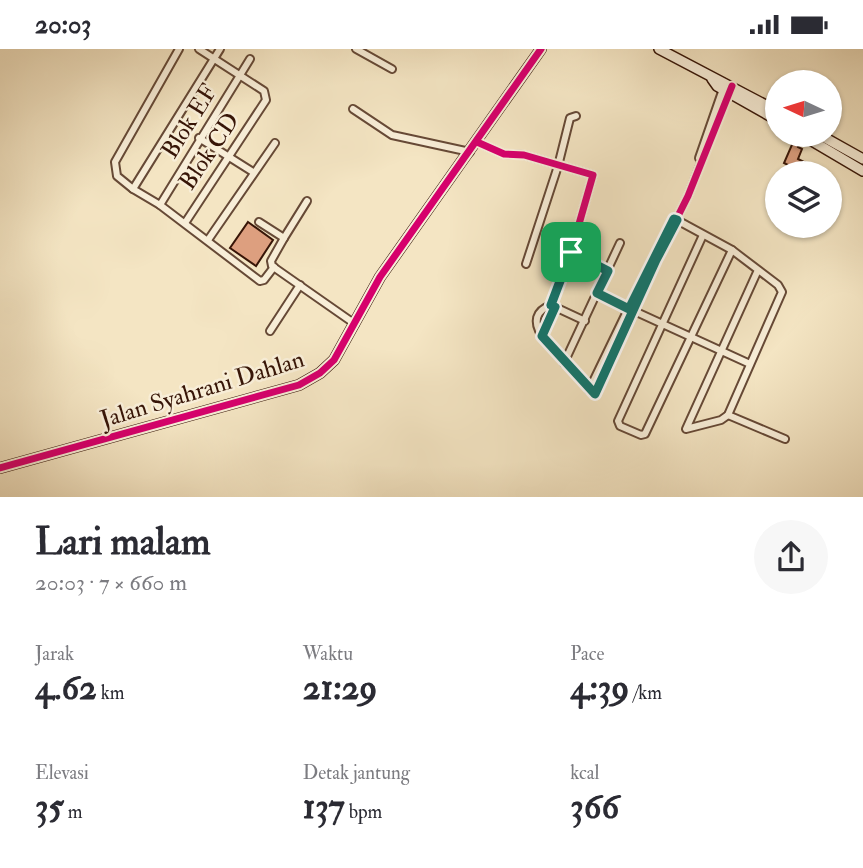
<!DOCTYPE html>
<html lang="id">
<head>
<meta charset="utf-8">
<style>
  :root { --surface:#fff; --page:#f7f7f7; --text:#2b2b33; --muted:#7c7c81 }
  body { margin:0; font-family:"IM FELL Double Pica",serif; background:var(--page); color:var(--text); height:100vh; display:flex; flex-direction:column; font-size:26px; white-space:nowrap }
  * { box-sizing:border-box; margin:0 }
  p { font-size:23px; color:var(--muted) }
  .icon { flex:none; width:38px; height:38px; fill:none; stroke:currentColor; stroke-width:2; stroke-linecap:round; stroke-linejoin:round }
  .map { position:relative; height:448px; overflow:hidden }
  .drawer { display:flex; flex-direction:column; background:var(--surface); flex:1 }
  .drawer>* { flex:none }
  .needle { width:46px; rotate:274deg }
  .buttons { position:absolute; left:765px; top:21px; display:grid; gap:14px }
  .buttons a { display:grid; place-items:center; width:77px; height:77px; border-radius:50%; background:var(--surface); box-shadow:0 2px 5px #0004; font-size:35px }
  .pin { position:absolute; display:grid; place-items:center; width:60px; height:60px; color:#fff; margin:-30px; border-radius:14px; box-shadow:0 4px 10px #0006 }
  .round { display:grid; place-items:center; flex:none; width:74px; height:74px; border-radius:37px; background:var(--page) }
  .headline { display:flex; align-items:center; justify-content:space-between; height:119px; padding:0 35px }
  h1 { font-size:38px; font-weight:800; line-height:52px }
  .stats { display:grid; grid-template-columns:repeat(3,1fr); gap:10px; height:119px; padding:7px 35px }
  .stats div { display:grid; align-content:center }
  .stats b { font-size:35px; font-weight:800 }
  .stats small { font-size:19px; font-weight:400 }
  .stats p { font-size:19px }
  .status { display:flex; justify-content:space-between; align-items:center; height:49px; padding:0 35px; background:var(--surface); direction:ltr }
  .status svg { height:19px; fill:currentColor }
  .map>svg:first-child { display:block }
</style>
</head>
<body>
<div class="status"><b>20:03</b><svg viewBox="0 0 49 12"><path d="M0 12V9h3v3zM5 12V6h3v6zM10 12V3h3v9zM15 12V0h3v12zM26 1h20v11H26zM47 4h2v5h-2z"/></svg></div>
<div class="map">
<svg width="863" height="448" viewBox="0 0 863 448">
  <rect width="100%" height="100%" fill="#f4e5c3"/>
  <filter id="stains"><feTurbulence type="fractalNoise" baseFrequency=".00286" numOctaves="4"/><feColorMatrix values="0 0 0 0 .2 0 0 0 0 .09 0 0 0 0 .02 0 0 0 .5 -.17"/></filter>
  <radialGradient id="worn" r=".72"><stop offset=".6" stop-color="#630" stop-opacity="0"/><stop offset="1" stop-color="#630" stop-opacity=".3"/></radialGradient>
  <!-- building -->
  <g fill="#dd9f7f" stroke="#371507" stroke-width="2">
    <path d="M794 91 800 94 798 98 802 100 798 110 806 114 801 124H795L792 118 784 114Z"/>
    <path d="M248 173 273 191 256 217 230 199Z"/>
  </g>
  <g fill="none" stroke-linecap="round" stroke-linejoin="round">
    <!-- street casing -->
    <g stroke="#664936" stroke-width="10">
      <g id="street">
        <path d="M356 0 392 20"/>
        <path d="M250 10 160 156 260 232 264 231 274 218"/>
        <path d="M353 60 392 86 470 103"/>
        <path d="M199 89 253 123"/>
        <path d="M477 93 504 105 524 106 593 126 571 203 551 256 555 258 542 287 595 345 656 211 688 147 729 42"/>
        <path d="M699 109 723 40"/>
        <path d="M133 140 117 127 115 113 179 0"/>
        <path d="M160 156 133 140 220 0"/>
        <path d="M675 170 732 201 778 236 782 243 728 366 721 371 686 380 758 221"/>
        <path d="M259 173 284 189 271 212 272 217 355 275"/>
        <path d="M185 174 266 51 264 42 199 0"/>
        <path d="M703 186 618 372 620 377 641 386 645 385 732 201"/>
        <path d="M284 189 307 152"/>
        <path d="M208 191 275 94"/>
        <path d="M571 203 608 222"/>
        <path d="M526 215 558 117 570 69 576 67"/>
        <path d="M597 245 750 315"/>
        <path d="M555 258 585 272"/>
        <path d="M270 282 300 236"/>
        <path d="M542 287C533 273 535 262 551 256"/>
        <path d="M564 314 620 194"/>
        <path d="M589 341 643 229"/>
        <path d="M728 366 785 390"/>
      </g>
    </g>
    <!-- secondary casing -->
    <g stroke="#371507" stroke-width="12">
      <g id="secondary">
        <path d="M659 0 777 62"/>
        <path d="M712 30 717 37 777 71"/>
        <path d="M802 86 863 122"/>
        <path d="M820 86 863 110"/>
        <path d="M0 419 299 336 320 324 334 311 380 228 541 0"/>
      </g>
    </g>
    <!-- street -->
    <use href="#street" stroke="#f8eed8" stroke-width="6"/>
    <!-- secondary -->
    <use href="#secondary" stroke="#f8eed8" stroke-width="9"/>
    <!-- cycleway casing -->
    <g stroke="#f8eed8" stroke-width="11">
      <g id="cycleway">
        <path d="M477 93 504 105 524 106 593 126 571 203 551 256 555 258 542 287 595 345 656 211 688 147 732 37"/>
        <path d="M0 419 299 336 320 324 334 311 380 228 541 0"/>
      </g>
    </g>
    <!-- cycleway -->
    <use href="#cycleway" stroke="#d6006c" stroke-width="7"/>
  </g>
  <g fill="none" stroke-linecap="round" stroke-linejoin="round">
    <!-- route casing -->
    <g stroke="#fff" stroke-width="14">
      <path id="route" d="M674 170 677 171 656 211 595 345 542 287 555 258 551 256 571 203 608 222 597 244 629 260Z"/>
    </g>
    <!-- route -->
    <use href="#route" stroke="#0f766e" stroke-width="9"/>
  </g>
  <g text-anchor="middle" stroke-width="5" stroke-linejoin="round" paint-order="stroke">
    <!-- street labels -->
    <g font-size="24" fill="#371507" stroke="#f8eed8">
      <text transform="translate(189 72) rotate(-58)" y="8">Blok EF</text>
      <text transform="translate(209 102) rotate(-56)" y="8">Blok CD</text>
      <text transform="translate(202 340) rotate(-17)" y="8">Jalan Syahrani Dahlan</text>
    </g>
  </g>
  <rect width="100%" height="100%" filter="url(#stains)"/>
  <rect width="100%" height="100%" fill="url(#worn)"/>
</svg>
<div class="buttons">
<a><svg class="needle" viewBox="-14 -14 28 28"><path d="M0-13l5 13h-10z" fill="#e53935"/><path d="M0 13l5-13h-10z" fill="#7c7c81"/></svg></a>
<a><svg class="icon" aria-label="layers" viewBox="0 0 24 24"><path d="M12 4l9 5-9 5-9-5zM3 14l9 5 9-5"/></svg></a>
</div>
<div class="pin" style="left:571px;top:203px;background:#1e9e55"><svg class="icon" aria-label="arrive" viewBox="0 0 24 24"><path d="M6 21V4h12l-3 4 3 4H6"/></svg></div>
</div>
<section class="drawer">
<div class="headline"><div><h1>Lari malam</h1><p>20:03 · 7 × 660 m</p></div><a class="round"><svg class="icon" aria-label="share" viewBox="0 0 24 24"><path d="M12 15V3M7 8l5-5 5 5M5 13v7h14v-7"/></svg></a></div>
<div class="stats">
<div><p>Jarak</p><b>4.62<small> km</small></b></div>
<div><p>Waktu</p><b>21:29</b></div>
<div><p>Pace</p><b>4:39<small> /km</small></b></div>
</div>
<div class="stats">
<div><p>Elevasi</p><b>35<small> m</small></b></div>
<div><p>Detak jantung</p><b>137<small> bpm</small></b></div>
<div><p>kcal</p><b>366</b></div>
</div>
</section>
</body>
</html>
